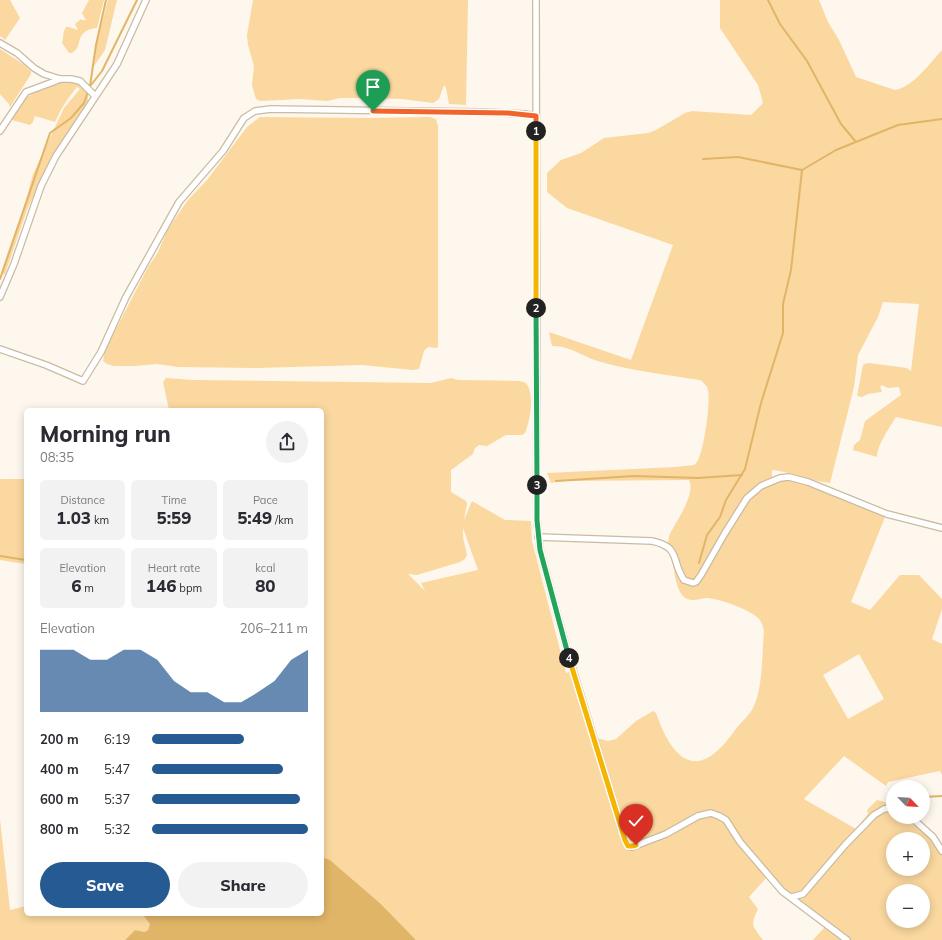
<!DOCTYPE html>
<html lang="en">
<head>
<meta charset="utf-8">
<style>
  :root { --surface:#fff; --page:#f2f2f3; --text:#2b2b33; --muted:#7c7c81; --accent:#265a92 }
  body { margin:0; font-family:Mulish,sans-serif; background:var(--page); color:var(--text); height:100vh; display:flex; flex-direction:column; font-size:15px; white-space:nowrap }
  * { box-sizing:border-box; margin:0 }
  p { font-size:13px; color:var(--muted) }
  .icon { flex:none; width:22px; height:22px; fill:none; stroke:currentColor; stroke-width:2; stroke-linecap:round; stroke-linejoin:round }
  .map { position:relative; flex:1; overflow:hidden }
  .side { position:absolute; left:24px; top:408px; width:300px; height:508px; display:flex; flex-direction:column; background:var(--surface); border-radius:6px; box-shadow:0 2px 10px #0003 }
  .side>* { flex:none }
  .needle { width:26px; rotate:115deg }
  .buttons { position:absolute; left:886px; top:780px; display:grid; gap:8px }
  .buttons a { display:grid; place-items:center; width:44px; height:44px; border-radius:50%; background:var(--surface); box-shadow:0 2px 10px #0003; font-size:20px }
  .pin { position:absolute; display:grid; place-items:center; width:34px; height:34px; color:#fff; margin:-41px -17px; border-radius:50% 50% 50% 0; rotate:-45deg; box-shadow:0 0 4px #0007 }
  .pin .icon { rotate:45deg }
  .km { position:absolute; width:20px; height:20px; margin:-10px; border-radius:50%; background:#222; color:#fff; font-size:11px; line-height:20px; text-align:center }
  .round { display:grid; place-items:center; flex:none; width:42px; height:42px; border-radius:21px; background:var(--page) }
  .summary { display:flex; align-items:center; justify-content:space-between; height:68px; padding:0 16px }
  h1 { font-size:22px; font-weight:800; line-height:30px }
  .figures { display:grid; grid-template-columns:repeat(3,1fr); gap:6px; height:68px; padding:4px 16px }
  .figures div { display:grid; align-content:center; border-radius:6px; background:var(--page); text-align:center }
  .figures b { font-size:17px; font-weight:800 }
  .figures small { font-size:11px; font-weight:400 }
  .figures p { font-size:11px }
  .chart { height:112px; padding:8px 16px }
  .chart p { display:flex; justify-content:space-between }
  .chart svg { width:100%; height:72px; margin-top:4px; fill:var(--accent); opacity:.7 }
  .primary-button { display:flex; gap:8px; margin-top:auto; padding:8px 16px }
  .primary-button a { flex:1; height:46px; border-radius:24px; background:var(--accent); color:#fff; font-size:16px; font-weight:800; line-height:46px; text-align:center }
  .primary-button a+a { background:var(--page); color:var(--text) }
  ul { padding:0 16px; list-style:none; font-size:13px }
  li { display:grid; grid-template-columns:64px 48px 1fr; align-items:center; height:30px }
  li i { height:10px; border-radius:5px; background:var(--accent) }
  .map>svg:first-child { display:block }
</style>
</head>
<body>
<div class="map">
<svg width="942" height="940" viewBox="0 0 942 940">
  <rect width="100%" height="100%" fill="#fef7ed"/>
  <!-- green -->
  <g fill="#fad89f" fill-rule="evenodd">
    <path d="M0 0H10L20 18 5 40 0 36Z"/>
    <path d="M89 0H104L97 28C93 28 92 29 88 30 75 37 83 46 72 53H69L62 43C64 37 62 33 66 27H69L78 30 75 24 81 19 82 20H86L82 13Z"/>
    <path d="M108 0H117L105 50 94 66 97 42Z"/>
    <path d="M253 0H468L466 105 449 104 446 88 444 85 439 99 433 103 402 99 361 98H340L327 101 301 99 260 101 256 99 252 85 254 66 248 45 247 35Z"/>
    <path d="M720 0H819L828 22 839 40 856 77 895 90C912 88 931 62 942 50V427L896 417C890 427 877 445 877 457L853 450 854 445 860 440 865 421 901 395 899 387 888 388 882 385 880 387 882 391 881 392 868 394 862 397 857 396 863 365 864 364 869 363 907 368 911 371 919 304 883 302 878 317 858 355 854 387 830 483C810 481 791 472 772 470V481L788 479 831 493 885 517 851 602 870 610 900 575H919L942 599V609L932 639 942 644V775L940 771 888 782 886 786 844 756 804 799 856 829 868 814 867 810 877 800 893 804V817H910L919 825 942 853V940H813L824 928H827L780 892 766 878 749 897 758 909C750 926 752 925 763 940H416L381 904 330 860 322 857V410H169L163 382 166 378 194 380 431 383 451 378 458 380 520 381 526 383C535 395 530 421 525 433L522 435H506L487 446 479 445 475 448 473 454 451 470V492L466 501 467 504 464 520 472 501 505 520 531 521 532 541 566 673 576 669 597 738 608 741 616 739 636 721 653 711 656 713C674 765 700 781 735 730 741 722 750 715 754 706 763 687 762 652 764 631 763 626 761 620 757 617 745 608 723 600 708 598 700 598 691 603 684 597 673 587 676 563 667 550 668 545 668 536 671 532 677 520 696 494 689 480L562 481 551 483 547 473 676 467 694 465C696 463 698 461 699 458 704 447 712 397 707 387 705 384 703 382 700 380 667 375 634 371 601 362 585 358 569 345 552 346L549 332 631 360 673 245 567 208 547 192V173L561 160 581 153 604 138 648 133 656 130 685 113 692 111 751 115 763 103 758 85 720 28ZM463 528 478 570 421 583 425 591 408 574 417 575 460 562 465 559 467 555 463 537ZM859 654 884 699 848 719 823 675ZM893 839H923V869H893ZM893 891H923V921H893Z"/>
    <path d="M0 49 23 64 31 71V74L10 107 9 104 0 94Z"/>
    <path d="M59 80C72 82 90 83 88 103L51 159 27 210 5 274 2 275 1 273 26 200 33 174 64 108 80 89 77 87C68 98 61 108 55 122L35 116 33 122 30 125 12 120C15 98 41 89 59 80Z"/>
    <path d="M260 117 371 118 430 117 436 119 438 126V346L437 348 428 347 424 351 419 369 413 370 362 365 257 368 178 367 157 364 135 366H114L107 364 103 361 105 350 147 269 158 252 168 229 188 200 207 180 247 127Z"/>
    <path d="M0 479H26V564L0 560Z"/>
    <path d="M0 819 10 910 26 906V914H142L150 924 148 930 145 932 135 930 125 940H0Z"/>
  </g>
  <!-- water -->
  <path fill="#e1b567" d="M322 857 330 860 381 904 416 940H125L135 930 145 932 148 930 150 924 142 914H322Z"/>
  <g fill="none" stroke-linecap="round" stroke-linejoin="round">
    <!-- stream -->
    <g stroke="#e1b567" stroke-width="2">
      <path d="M768 0 780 24 807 61 841 124 856 142"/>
      <path d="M91 85 102 71 137 0"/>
      <path d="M703 159 738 157 802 170"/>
      <path d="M0 279 50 133 71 118 84 103 90 86 96 45 106 0"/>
      <path d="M556 481 634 476 698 478 742 475"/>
      <path d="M0 556 26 560"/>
      <path d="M699 563 707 535 720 517 726 500 745 469 761 403 783 333V304L791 270 802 170 836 150 898 125 942 119"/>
      <path d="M923 797 942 796"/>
    </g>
    <!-- minor casing -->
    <g stroke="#cabba2" stroke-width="8">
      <g id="minor">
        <path d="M536 0 537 520 540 550 567 650 625 840 628 846 632 847 666 834 698 816 711 813 719 816 726 820 740 842 782 891 847 940"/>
        <path d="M0 43 17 53 34 68 44 74 60 79"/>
        <path d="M0 131 26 92 53 82 60 79H71L80 81 95 96"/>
        <path d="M0 297 14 264 41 186 56 156 117 64 146 0"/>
        <path d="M0 349 46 365 83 381 101 352 126 297 179 202 223 151 244 118 255 111 271 109 480 112 525 114 536 116"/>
        <path d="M538 537 652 541C681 547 671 561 684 580L693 583 696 582 701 575 725 533 747 498 761 486 780 478 789 477 808 482 887 514 942 528"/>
        <path d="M911 817 933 837 942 851"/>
        <path d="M792 897 803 894 845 845 874 815 884 809 893 808"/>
      </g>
    </g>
    <!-- minor -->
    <use href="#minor" stroke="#fff" stroke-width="5.5"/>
  </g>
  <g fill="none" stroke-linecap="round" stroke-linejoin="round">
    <!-- split-1 casing -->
    <g stroke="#fff" stroke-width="8">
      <path id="split-1" d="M373 111 507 113 536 116V131"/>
    </g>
    <!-- split-2 casing -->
    <g stroke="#fff" stroke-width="8">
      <path id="split-2" d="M536 131V308"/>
    </g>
    <!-- split-3 casing -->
    <g stroke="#fff" stroke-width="8">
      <path id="split-3" d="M536 308 537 485"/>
    </g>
    <!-- split-4 casing -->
    <g stroke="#fff" stroke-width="8">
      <path id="split-4" d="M537 485V520L540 550 569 658"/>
    </g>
    <!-- split-5 casing -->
    <g stroke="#fff" stroke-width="8">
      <path id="split-5" d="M569 658 625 840 628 846H632L636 845"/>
    </g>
    <!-- split-1 -->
    <use href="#split-1" stroke="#f0652b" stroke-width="5"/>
    <!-- split-2 -->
    <use href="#split-2" stroke="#f5b400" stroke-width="5"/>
    <!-- split-3 -->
    <use href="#split-3" stroke="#22a559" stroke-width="5"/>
    <!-- split-4 -->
    <use href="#split-4" stroke="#22a559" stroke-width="5"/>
    <!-- split-5 -->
    <use href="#split-5" stroke="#f5b400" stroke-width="5"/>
  </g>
</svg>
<div class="buttons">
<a><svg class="needle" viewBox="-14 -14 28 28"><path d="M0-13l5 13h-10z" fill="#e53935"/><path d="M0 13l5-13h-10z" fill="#7c7c81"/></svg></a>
<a>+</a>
<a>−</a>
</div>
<div class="pin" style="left:373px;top:111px;background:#1e9e55"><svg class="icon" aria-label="arrive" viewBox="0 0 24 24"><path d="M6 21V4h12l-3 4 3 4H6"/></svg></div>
<div class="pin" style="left:636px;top:845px;background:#d93025"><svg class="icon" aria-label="check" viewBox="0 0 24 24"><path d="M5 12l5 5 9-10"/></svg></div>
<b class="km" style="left:536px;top:131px">1</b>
<b class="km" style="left:536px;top:308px">2</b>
<b class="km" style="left:537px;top:485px">3</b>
<b class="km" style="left:569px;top:658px">4</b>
<section class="side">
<div class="summary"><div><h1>Morning run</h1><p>08:35</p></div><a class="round"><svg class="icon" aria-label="share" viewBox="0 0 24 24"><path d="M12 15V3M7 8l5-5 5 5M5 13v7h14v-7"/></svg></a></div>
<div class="figures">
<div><p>Distance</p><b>1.03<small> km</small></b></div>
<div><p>Time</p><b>5:59</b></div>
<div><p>Pace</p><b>5:49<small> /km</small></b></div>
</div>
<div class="figures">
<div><p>Elevation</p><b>6<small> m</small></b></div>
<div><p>Heart rate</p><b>146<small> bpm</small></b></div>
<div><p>kcal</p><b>80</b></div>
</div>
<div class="chart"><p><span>Elevation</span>206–211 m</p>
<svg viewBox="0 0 160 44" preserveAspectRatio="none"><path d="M0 44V6L10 6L20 6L30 12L40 12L50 6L60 6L70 12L80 25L90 32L100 32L110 38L120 38L130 32L140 25L150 12L160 6V44z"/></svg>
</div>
<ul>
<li><b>200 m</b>6:19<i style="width:59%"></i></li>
<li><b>400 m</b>5:47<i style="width:84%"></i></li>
<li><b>600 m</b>5:37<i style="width:95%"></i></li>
<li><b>800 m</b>5:32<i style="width:100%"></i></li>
</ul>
<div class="primary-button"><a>Save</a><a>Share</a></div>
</section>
</div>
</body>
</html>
